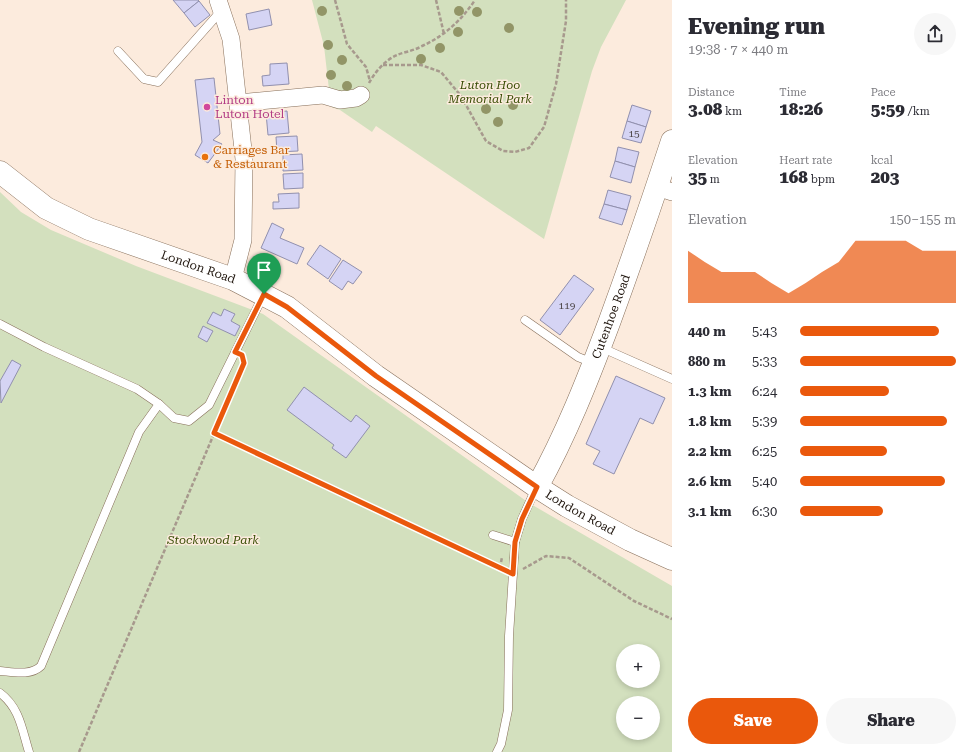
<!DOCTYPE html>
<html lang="en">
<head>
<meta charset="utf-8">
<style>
  :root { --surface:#fff; --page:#f7f7f7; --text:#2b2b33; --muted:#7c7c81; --accent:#ea580c }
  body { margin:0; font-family:"Roboto Serif",serif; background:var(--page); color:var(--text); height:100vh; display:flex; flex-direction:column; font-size:15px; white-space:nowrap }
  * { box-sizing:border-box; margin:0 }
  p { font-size:13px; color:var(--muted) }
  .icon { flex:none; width:22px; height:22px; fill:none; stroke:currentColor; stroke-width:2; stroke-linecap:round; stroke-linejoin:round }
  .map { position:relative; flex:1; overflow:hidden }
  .side { display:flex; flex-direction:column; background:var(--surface); width:300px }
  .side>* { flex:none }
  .fabs { position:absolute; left:616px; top:644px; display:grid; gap:8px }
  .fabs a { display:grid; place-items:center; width:44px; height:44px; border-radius:50%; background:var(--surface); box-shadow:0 2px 6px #0003; font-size:20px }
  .pin { position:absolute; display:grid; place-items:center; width:34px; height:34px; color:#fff; margin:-41px -17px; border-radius:50% 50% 50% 0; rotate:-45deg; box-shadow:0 0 4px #0007 }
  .pin .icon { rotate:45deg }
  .round { display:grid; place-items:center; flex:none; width:42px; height:42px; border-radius:21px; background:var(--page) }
  .summary { display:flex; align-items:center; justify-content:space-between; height:68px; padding:0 16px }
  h1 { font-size:22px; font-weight:800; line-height:30px }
  .stats { display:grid; grid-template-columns:repeat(3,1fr); gap:6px; height:68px; padding:4px 16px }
  .stats div { display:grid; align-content:center }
  .stats b { font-size:17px; font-weight:800 }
  .stats small { font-size:11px; font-weight:400 }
  .stats p { font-size:11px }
  .chart { height:112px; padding:8px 16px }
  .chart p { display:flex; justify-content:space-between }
  .chart svg { width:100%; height:72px; margin-top:4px; fill:var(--accent); opacity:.7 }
  .action { display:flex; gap:8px; margin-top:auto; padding:8px 16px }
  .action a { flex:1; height:46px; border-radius:24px; background:var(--accent); color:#fff; font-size:16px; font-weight:800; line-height:46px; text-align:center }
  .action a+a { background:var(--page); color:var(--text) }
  ul { padding:0 16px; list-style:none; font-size:13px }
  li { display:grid; grid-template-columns:64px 48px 1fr; align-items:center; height:30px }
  li i { height:10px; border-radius:5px; background:var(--accent) }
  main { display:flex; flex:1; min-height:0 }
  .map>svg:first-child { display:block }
</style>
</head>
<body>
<main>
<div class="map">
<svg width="672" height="752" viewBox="0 0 672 752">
  <rect width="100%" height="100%" fill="#fcebdd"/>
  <!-- green -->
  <g fill="#d3e0be" fill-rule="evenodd">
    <path d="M312 0H626L601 47 592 71 544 239 376 126 372 132 340 110 331 107 324 46Z"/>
    <path d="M0 192 21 212 51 230 136 266 263 314 529 503 672 586V752H0ZM623 651H653V681H623ZM623 703H653V733H623Z"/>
  </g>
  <!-- building -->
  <g fill="#d5d4f4" stroke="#9190ae">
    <path d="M173 0H198L199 1 184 13Z"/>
    <path d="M199 1 210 15 195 27 184 13Z"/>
    <path d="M269 9 272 25 249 30 246 14Z"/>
    <path d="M287 63 289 84 263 86 262 76 270 75V64Z"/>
    <path d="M214 78 220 134 213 140 222 144 208 163 195 155 202 142 195 80Z"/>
    <path d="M632 105 651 111 646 127 627 121Z"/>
    <path d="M287 111 289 133 268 135 266 113Z"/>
    <path d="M627 121 646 127 641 143 622 138Z"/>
    <path d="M297 136 298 151 277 152 276 137Z"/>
    <path d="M618 147 639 152 635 167 615 161Z"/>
    <path d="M302 154 303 170 283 171V155Z"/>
    <path d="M615 161 635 167 631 183 610 177Z"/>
    <path d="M303 173V188L284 189 283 174Z"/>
    <path d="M608 190 631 196 627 210 604 204Z"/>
    <path d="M299 193V208L273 209V202H279L278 194Z"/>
    <path d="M604 204 627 210 622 225 599 218Z"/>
    <path d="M272 223 284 229 280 238 304 248 297 264 261 248Z"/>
    <path d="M320 245 341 259 328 279 307 264Z"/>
    <path d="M343 260 362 272 353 284 348 281 342 290 329 281Z"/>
    <path d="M574 275 594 289 560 335 540 320Z"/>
    <path d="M224 309 235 314 231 321 240 326 235 336 207 323 213 312 221 316Z"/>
    <path d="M203 326 213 331 207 342 198 337Z"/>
    <path d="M12 360 21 365 1 403 0 381Z"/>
    <path d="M616 376 665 398 653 424 640 418 614 474 593 464 600 451 586 444Z"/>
    <path d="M304 387 351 422 356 415 370 426 346 458 332 448 334 445 287 410Z"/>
  </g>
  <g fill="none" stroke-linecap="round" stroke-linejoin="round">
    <!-- lane casing -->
    <g stroke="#876f5a" stroke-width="9">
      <g id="lane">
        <path d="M118 51 144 79 158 82 221 11"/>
        <path d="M525 320 578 357 593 363"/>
        <path d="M0 324 44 347 137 389 159 404 174 418 189 421 209 405 263 296"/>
        <path d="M600 347 672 379"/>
        <path d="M493 535 515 542"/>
        <path d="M0 671C13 672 31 676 41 666L139 432 159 404"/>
        <path d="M0 693C20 708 22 730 29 752"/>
        <path d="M497 752 501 744 508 710 509 636 515 542 522 519 536 488"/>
      </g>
    </g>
    <!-- street casing -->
    <g stroke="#876f5a" stroke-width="18">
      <g id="street">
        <path d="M218 0 231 39 244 159 243 240 233 279"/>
        <path d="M239 103 323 95 340 100 356 98 361 95"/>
        <path d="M657 187 672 192"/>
      </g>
    </g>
    <!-- secondary casing -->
    <g stroke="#876f5a" stroke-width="23">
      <g id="secondary">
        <path id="s1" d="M0 172 46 208 89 229 233 279 287 307 376 376 537 487 567 506 630 540 672 559"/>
        <path id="s2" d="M537 487C566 435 588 379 609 323 631 263 652 202 672 141"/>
      </g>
    </g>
    <!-- path -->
    <g stroke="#a7998d" stroke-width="2.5" stroke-dasharray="4 2" stroke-linecap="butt">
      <path d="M335 0 347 44 366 67 370 81"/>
      <path d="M436 0 444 34"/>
      <path d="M383 65H421L441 72 461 96 486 141 503 151 515 152 529 148 544 127 556 84 566 21V0"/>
      <path d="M369 83C375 72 385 60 397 55 404 52 413 51 420 47 443 37 461 21 475 0"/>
      <path d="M214 433 502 569"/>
      <path d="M500 568 502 557"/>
      <path d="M523 569 546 556 569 558 634 601 672 619"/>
      <path d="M79 752 244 363 243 360"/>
    </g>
    <!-- lane -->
    <use href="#lane" stroke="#fff" stroke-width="8"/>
    <!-- street -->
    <use href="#street" stroke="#fff" stroke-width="17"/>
    <!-- secondary -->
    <use href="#secondary" stroke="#fff" stroke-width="22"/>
  </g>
  <!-- trees -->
  <g fill="#929567">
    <circle cx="322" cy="11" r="5"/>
    <circle cx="459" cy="11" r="5"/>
    <circle cx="477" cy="12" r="5"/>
    <circle cx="509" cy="28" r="5"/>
    <circle cx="458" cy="32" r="5"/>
    <circle cx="328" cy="45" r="5"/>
    <circle cx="440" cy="48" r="5"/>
    <circle cx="421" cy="59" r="5"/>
    <circle cx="342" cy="60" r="5"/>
    <circle cx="331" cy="75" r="5"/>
    <circle cx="347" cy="86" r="5"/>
    <circle cx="513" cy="105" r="5"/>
    <circle cx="486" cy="109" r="5"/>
    <circle cx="498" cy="122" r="5"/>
  </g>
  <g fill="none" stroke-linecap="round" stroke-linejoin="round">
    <!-- route casing -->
    <g stroke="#fff" stroke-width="8">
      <path id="route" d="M264 294 287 307 376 376 537 487 522 519 515 542 513 574 214 433 244 363 242 355 235 352Z"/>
    </g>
    <!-- route -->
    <use href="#route" stroke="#ea580c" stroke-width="5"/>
  </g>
  <!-- markers -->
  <circle fill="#d1479c" stroke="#fcebdd" stroke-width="1.5" cx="207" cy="107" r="4"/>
  <circle fill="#e8710a" stroke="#fcebdd" stroke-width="1.5" cx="205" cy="157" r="4"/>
  <g text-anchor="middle" stroke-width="3" stroke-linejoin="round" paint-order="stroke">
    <!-- number labels -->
    <g font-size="10" fill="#4c4547">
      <text x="634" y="137">15</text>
      <text x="567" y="309">119</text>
    </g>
    <!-- park labels -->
    <g font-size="12" font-style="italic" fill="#3b4f07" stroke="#fcebdd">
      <text x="490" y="89">Luton Hoo<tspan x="490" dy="14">Memorial Park</tspan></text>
      <text x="213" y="544">Stockwood Park</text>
    </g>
    <!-- hotel labels -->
    <g font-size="12" fill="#b23c85" stroke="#fcebdd" text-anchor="start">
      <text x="215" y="104">Linton<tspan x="215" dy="14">Luton Hotel</tspan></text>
    </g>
    <!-- food labels -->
    <g font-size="12" fill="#c56008" stroke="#fcebdd" text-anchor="start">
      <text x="213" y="154">Carriages Bar<tspan x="213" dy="14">&amp; Restaurant</tspan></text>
    </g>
    <!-- street labels -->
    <g font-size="12" fill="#1f150d" stroke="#fcebdd">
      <text dy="4" stroke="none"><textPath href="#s1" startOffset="222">London Road</textPath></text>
      <text dy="4" stroke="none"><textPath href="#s2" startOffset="186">Cutenhoe Road</textPath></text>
      <text dy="4" stroke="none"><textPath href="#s1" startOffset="678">London Road</textPath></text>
    </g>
  </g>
</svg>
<div class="fabs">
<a>+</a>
<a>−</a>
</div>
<div class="pin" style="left:264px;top:294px;background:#1e9e55"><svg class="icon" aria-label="arrive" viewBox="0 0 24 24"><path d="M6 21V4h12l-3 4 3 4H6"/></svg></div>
</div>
<section class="side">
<div class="summary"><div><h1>Evening run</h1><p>19:38 · 7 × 440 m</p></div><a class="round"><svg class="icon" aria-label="share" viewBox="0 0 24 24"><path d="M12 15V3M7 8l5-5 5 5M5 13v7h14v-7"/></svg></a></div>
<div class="stats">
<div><p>Distance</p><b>3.08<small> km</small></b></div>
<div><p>Time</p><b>18:26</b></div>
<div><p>Pace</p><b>5:59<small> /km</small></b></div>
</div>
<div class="stats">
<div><p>Elevation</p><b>35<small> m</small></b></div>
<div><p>Heart rate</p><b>168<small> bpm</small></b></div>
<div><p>kcal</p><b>203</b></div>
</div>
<div class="chart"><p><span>Elevation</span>150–155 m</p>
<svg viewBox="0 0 160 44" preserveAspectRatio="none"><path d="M0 44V12L10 19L20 25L30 25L40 25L50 32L60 38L70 32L80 25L90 19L100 6L110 6L120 6L130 6L140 12L150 12L160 12V44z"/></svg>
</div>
<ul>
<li><b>440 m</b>5:43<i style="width:89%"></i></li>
<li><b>880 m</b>5:33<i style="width:100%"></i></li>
<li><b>1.3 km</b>6:24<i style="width:57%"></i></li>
<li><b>1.8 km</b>5:39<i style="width:94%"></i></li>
<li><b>2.2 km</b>6:25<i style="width:56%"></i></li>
<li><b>2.6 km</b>5:40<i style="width:93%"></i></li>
<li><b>3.1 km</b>6:30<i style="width:53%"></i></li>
</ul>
<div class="action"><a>Save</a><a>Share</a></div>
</section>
</main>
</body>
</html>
